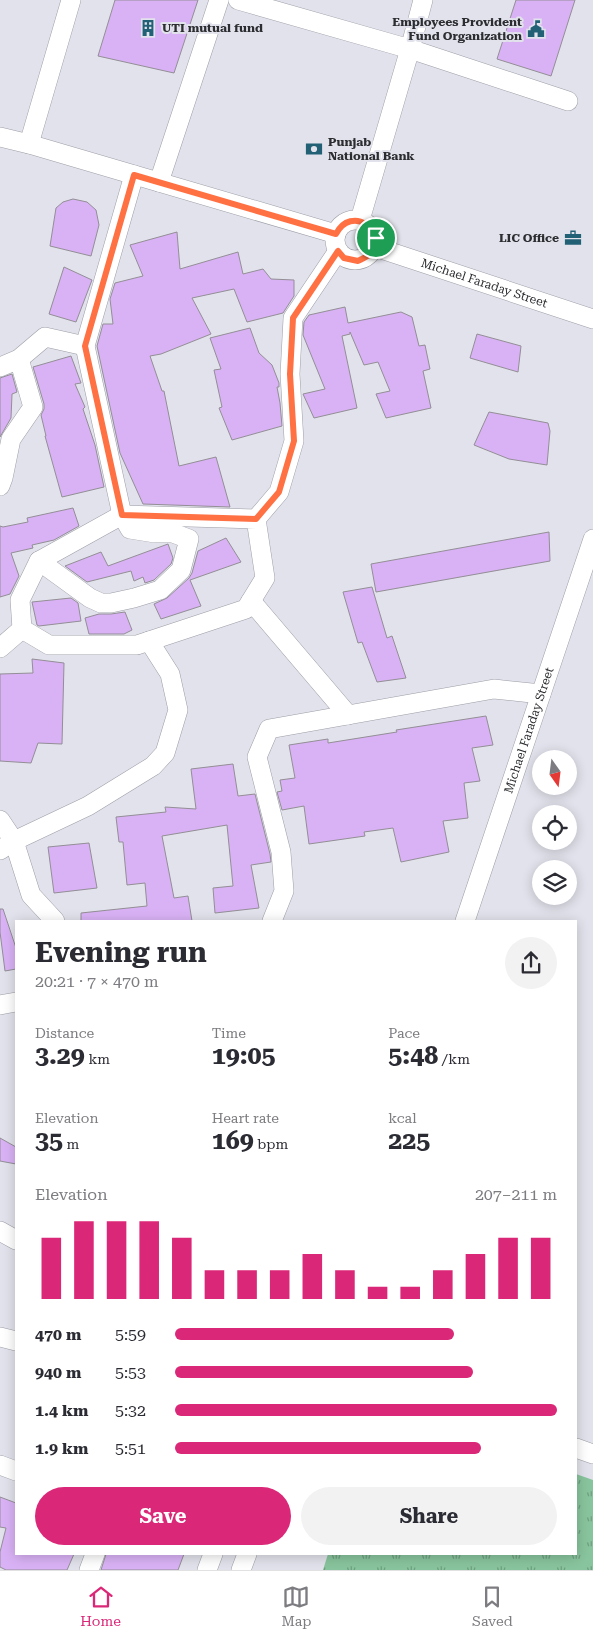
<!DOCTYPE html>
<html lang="en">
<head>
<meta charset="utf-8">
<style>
  :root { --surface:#fff; --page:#f2f2f3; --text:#2b2b33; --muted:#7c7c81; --line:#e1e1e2; --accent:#db2777 }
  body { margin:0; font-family:"Roboto Serif",serif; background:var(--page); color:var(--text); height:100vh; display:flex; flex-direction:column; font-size:19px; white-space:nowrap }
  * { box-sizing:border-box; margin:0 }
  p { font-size:16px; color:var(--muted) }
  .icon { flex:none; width:28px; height:28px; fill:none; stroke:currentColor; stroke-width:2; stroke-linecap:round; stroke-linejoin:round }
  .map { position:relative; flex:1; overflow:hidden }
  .panel { position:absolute; left:15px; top:920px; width:562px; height:635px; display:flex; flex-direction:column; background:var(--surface); border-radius:0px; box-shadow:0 2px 12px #0003 }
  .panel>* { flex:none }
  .needle { width:32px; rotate:166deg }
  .controls { position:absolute; left:532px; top:750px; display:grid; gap:10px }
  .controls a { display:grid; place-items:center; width:45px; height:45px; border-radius:50%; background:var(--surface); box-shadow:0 2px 12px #0003; font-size:25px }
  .pin { position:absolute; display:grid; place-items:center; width:42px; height:42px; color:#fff; margin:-21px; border:2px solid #fff; border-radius:50%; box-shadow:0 1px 5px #0007 }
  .round { display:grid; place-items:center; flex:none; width:52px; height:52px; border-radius:26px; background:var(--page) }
  .headline { display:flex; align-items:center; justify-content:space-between; height:85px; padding:0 20px }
  h1 { font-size:28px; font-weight:700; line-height:38px }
  .metrics { display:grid; grid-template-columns:repeat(3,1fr); gap:8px; height:85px; padding:5px 20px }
  .metrics div { display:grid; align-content:center }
  .metrics b { font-size:25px; font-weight:700 }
  .metrics small { font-size:14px; font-weight:400 }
  .metrics p { font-size:14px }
  .chart { height:140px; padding:10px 20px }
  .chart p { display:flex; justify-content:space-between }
  .chart svg { width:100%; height:90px; margin-top:5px; stroke:var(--accent); stroke-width:6 }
  .button { display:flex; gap:10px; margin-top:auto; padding:10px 20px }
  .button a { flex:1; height:58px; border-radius:30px; background:var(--accent); color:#fff; font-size:20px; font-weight:700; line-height:58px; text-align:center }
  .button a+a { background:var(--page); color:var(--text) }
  ul { padding:0 20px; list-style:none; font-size:16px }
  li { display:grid; grid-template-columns:80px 60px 1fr; align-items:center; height:38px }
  li i { height:12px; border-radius:6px; background:var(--accent) }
  .dock { display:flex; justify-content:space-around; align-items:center; height:70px; border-top:1px solid var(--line); background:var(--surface); font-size:14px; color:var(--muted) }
  .dock a { display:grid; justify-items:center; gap:2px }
  .dock .selected { color:var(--accent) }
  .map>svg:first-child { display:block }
</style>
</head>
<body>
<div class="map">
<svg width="593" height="1570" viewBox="0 0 593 1570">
  <defs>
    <pattern id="park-tufts" width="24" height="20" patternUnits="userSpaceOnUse" patternTransform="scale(1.25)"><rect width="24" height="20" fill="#88c49d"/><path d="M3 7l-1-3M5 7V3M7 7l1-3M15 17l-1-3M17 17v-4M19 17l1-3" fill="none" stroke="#6fa080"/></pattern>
  </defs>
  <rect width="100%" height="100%" fill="#e1e2eb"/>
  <!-- park -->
  <path fill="url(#park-tufts)" d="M576 1474 593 1480V1570H323L328 1554H576Z"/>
  <!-- building -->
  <g fill="#d9b2f5" stroke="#938e96">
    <path d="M115 0H198L174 73 98 56Z"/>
    <path d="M516 0H575L551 76 497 59Z"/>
    <path d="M73 199 87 202 96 210 99 225 91 256 50 246 56 208 63 202Z"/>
    <path d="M177 232 180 269 238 252 243 274 263 269 271 279 294 280V296L283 313 247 322 234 289 192 298 211 334 161 354 150 356 162 391H164L179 466 216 457 230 507 143 504 120 453 97 346 103 324H113L110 299 115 283 143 276 130 245Z"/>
    <path d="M64 267 92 280 76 322 49 314Z"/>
    <path d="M345 307 348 323 401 312 412 317 419 346 425 345 430 369 423 371 431 408 386 418 376 394 390 391 378 362 364 365 350 332V334L342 336 357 408 314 418 303 394 325 389 303 335 304 322 309 315Z"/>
    <path d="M250 328 259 353 272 365 279 383V387H277L280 403 282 426 232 440 219 408 222 407 214 370 221 369 210 338Z"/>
    <path d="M477 334 521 346 518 372 470 358Z"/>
    <path d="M71 356 81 383 75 384 85 407 83 409 95 445 104 487 62 497 45 436H46L41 415 44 409V404L33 367Z"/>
    <path d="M12 374 17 392 12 394 11 418 0 437V378Z"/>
    <path d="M489 412 548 423 550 431 547 465 509 459 474 445Z"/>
    <path d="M73 508 79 526 54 540 32 545 33 548 11 553 19 576 10 594 0 597V526L3 527 28 522 27 518Z"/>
    <path d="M549 532 550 561 376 592 371 564Z"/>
    <path d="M226 538 241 562 190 580 201 606 161 619 154 604 167 598 189 578 192 573 198 551Z"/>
    <path d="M168 544 173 558 171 564 154 580 145 583 143 577 134 581 131 571 87 582 65 566 101 552 108 566Z"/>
    <path d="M372 587 387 638 392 636 406 678 377 682 362 642 358 643 343 592Z"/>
    <path d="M71 598 78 603 81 621 39 626 37 625 32 602Z"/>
    <path d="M125 612 132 630 124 634H89L85 618 99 614H111Z"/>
    <path d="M32 659 64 663 62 744 38 743 31 763 0 761V674L33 673Z"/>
    <path d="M486 716 493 745 472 748 480 781 464 783 468 818 443 821 449 852 401 862 393 828 364 832 365 836 309 844 304 806 282 810 277 792 282 791 280 780 295 778 289 745 328 739V743L397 732 396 730Z"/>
    <path d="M233 764 238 796 255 794 270 854 271 862 251 865 259 908 215 913 213 888 233 886 227 825 162 836 174 898 188 896 192 921H81V913L147 906 145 883 127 885 123 842H119L116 817 166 812 165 807 196 809 191 769Z"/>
    <path d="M89 843 97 888 54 893 48 847Z"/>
    <path d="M0 909H3L16 948V969L5 971 0 932Z"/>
    <path d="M0 1138 16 1147V1164L0 1161Z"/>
    <path d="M0 1497 16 1503V1554H74L67 1570H6L0 1567V1552L6 1528 0 1527Z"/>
    <path d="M106 1554H184L178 1570H101Z"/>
  </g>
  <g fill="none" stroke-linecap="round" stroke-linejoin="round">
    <!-- minor casing -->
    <g stroke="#9d9ea7" stroke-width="20">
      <g id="minor">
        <path d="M238 0 410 49 423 0"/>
        <path d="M0 137 29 144 336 234"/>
        <path d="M29 144 71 0"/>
        <path d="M159 182 219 0"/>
        <circle cx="355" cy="240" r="20"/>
        <path d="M360 220 410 49 568 101"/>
        <path id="s1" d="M375 247 593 319"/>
        <path d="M0 367 19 359 45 337 85 346"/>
        <path d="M0 486 3 478 11 439 33 407 19 359"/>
        <path d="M256 519 122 515 39 561 20 600 22 629 49 645H137L246 609 265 578 256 519 279 492 294 441 290 374 293 318 338 251"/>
        <path d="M39 561 90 598 101 603H111L134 598 160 590 181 570 189 539 173 533H155L130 529 122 515 85 346 134 175"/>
        <path d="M251 601 348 715"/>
        <path d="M0 648 22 629"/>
        <path d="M0 820 14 841 31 895 55 921"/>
        <path d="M0 850 14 841 88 806 153 766 165 753 178 710 170 674 149 641"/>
        <path d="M272 921 284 891 281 852 257 757 269 729 494 689 541 694"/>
        <path id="s2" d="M465 921 593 539"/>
        <path d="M0 1005 16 1002"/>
        <path d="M0 1231 16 1240"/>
        <path d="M0 1337 16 1341"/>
        <path d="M576 1448 593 1454"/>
        <path d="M0 1465 16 1471"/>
        <path d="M89 1570 95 1554"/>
        <path d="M207 1570 213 1554"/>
        <path d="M241 1570 247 1554"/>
      </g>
    </g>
    <!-- minor -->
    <use href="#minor" stroke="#fff" stroke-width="19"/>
  </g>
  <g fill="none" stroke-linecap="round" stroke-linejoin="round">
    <!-- route casing -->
    <g stroke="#fff" stroke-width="10">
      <path id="route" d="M134 175 336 234C351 204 389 231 372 253 369 256 363 258 358 261L344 258 338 251 293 318 290 374 294 441 279 492 256 519 122 515 85 346Z"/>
    </g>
    <!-- route -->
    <use href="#route" stroke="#ff7043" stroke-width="6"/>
  </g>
  <!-- icons -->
  <defs>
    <g id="building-bare" transform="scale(1.35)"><path d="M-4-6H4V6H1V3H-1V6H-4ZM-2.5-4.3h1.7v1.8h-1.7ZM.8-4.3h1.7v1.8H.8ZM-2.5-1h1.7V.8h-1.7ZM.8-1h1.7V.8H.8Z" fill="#226076" stroke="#e1e2eb" stroke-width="2.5" paint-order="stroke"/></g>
    <g id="civic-bare" transform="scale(1.35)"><path d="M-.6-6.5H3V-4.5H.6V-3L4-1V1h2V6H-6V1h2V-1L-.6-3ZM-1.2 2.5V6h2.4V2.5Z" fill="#226076" stroke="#e1e2eb" stroke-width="2.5" paint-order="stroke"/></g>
    <g id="bank-bare" transform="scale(1.35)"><path d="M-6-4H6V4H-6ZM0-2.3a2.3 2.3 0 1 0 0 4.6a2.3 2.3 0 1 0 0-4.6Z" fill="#226076" stroke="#e1e2eb" stroke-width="2.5" paint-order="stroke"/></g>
    <g id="office-bare" transform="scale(1.35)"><path d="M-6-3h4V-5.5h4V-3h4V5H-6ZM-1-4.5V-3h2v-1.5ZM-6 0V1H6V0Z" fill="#226076" stroke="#e1e2eb" stroke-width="2.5" paint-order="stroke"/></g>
  </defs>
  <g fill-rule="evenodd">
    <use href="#building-bare" x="148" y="28"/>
    <use href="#civic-bare" x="536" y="29"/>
    <use href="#bank-bare" x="314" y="149"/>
    <use href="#office-bare" x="573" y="238"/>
  </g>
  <g text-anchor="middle" stroke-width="4" stroke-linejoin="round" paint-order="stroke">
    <!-- poi labels -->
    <g font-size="12" font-weight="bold" fill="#2c2d30" stroke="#e1e2eb" text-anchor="end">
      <text x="522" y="26">Employees Provident<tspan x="522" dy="14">Fund Organization</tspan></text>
      <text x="162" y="32" text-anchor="start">UTI mutual fund</text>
      <text x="328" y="146" text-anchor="start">Punjab<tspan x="328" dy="14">National Bank</tspan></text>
      <text x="559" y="242">LIC Office</text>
    </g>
    <!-- street labels -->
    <g font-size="12" fill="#2c2d30" stroke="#e1e2eb">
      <text dy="4" stroke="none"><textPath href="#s1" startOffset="115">Michael Faraday Street</textPath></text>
      <text dy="4" stroke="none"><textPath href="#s2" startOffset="201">Michael Faraday Street</textPath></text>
    </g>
  </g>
</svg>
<div class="controls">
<a><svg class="needle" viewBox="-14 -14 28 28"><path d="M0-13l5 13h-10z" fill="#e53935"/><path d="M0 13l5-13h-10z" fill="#7c7c81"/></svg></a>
<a><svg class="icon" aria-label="locate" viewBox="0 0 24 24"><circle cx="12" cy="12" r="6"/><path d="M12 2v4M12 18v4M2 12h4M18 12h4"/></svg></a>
<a><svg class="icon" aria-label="layers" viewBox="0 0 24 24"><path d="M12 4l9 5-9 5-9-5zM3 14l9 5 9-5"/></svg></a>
</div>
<div class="pin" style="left:376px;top:238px;background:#1e9e55"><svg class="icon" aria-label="arrive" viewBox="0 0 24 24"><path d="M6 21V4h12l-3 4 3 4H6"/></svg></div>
<section class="panel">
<div class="headline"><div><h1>Evening run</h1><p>20:21 · 7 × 470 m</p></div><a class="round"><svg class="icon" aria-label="share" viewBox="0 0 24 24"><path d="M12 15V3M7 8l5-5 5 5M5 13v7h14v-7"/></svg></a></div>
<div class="metrics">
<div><p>Distance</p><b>3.29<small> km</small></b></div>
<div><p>Time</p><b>19:05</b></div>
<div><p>Pace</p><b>5:48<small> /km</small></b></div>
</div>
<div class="metrics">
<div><p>Elevation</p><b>35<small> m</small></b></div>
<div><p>Heart rate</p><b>169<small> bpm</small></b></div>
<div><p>kcal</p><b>225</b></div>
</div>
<div class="chart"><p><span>Elevation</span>207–211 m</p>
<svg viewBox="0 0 160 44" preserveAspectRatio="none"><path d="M5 44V14M15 44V6M25 44V6M35 44V6M45 44V14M55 44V30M65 44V30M75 44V30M85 44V22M95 44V30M105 44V38M115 44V38M125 44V30M135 44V22M145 44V14M155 44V14"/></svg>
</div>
<ul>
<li><b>470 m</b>5:59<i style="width:73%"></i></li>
<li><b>940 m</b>5:53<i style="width:78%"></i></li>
<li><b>1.4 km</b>5:32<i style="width:100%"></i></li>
<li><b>1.9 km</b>5:51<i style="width:80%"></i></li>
</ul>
<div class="button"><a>Save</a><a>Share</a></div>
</section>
</div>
<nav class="dock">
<a class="selected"><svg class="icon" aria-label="home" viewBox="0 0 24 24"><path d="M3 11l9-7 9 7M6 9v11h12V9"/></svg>Home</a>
<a><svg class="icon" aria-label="map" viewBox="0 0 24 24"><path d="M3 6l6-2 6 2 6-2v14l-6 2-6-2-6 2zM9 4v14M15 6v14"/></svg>Map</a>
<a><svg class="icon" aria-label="saved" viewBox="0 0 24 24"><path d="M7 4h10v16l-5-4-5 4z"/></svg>Saved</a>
</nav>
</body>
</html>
